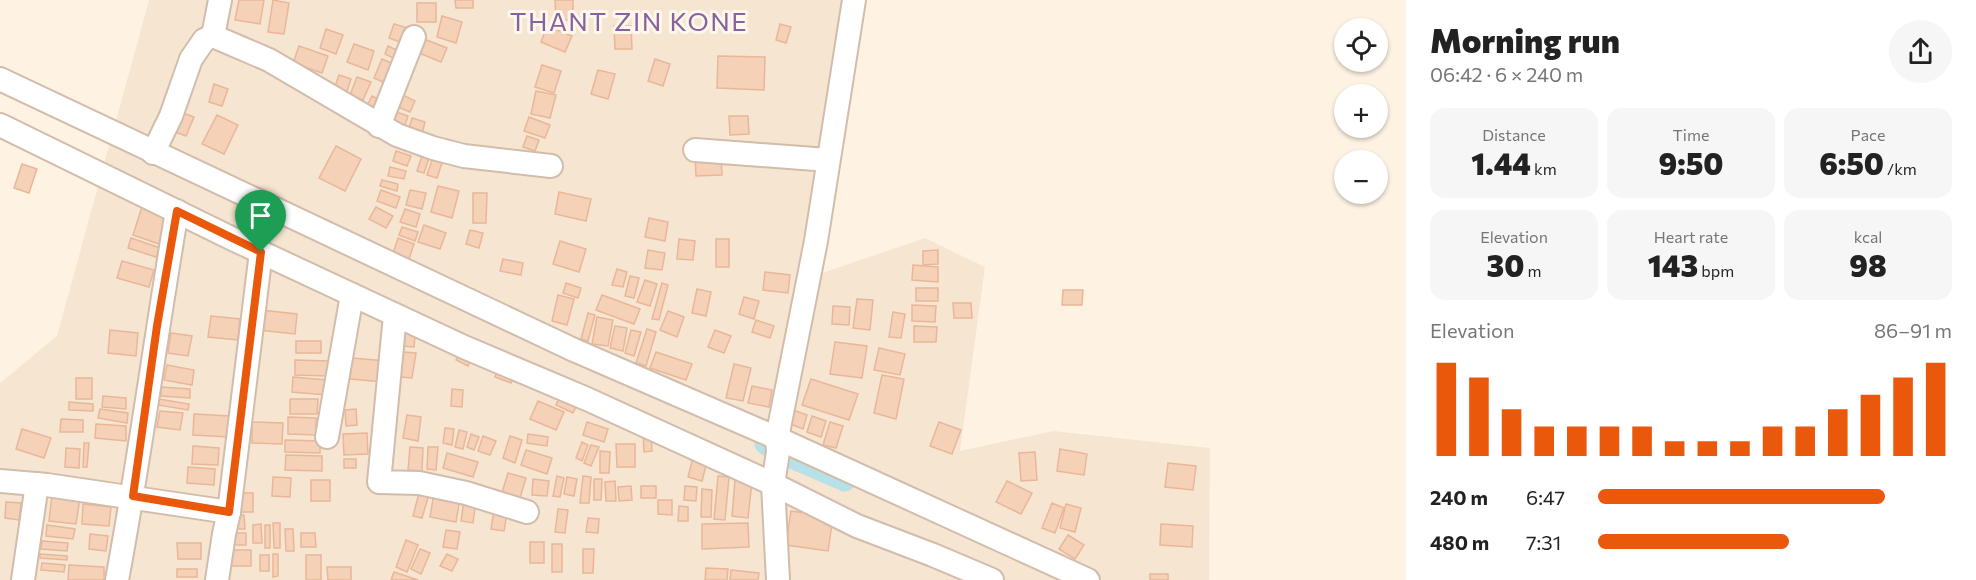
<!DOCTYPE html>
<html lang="en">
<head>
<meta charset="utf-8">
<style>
  :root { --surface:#fff; --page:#f6f6f6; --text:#222; --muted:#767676; --accent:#ea580c }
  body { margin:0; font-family:Commissioner,sans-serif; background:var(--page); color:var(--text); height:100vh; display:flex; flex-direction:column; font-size:22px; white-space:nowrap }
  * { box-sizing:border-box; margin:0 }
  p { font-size:20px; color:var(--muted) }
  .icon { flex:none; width:33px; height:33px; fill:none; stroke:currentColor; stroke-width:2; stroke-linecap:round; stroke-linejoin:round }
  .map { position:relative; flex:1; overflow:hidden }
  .panel { display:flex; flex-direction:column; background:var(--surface); width:570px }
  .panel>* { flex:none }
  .buttons { position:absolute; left:1334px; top:18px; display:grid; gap:12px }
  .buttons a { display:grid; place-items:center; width:54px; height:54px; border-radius:50%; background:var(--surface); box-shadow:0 2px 4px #0004; font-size:30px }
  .pin { position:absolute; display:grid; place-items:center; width:51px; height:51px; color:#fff; margin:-62px -26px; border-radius:50% 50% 50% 0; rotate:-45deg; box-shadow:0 0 6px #0007 }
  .pin .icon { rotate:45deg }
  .round { display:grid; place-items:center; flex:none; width:63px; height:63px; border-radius:32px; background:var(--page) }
  .headline { display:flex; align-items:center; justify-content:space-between; height:102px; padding:0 24px }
  h1 { font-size:33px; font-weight:800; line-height:45px }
  .figures { display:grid; grid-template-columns:repeat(3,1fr); gap:9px; height:102px; padding:6px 24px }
  .figures div { display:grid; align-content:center; border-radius:15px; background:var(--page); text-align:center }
  .figures b { font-size:30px; font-weight:800 }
  .figures small { font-size:16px; font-weight:400 }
  .figures p { font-size:16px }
  .chart { height:168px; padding:12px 24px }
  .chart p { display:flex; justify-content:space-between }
  .chart svg { width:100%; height:108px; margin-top:6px; stroke:var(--accent); stroke-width:6 }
  ul { padding:0 24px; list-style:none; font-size:20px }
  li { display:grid; grid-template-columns:96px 72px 1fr; align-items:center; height:45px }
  li i { height:15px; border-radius:8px; background:var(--accent) }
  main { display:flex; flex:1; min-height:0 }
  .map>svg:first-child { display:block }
</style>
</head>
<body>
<main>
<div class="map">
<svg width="1406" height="580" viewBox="0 0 1406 580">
  <rect width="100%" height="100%" fill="#fef3e3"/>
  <!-- residential -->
  <path fill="#f6e5d1" d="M149 0H848L796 282 925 238 985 267 960 451 1053 431 1210 448 1209 580H0V383L57 336Z"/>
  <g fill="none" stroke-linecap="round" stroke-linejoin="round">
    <!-- canal -->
    <path stroke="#b6e1e9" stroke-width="21" d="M765 444 778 452 845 481"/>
  </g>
  <!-- building -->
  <g fill="#f5d1b8" stroke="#e9b798" stroke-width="1.5">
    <path d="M239 0H264L260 24 235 20Z"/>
    <path d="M273 0 289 3 284 34 268 32Z"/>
    <path d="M455 0H473V8H456Z"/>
    <path d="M555 0H573V20H556Z"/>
    <rect x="417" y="3" width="19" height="19"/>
    <path d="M442 16 462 22 456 43 437 37Z"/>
    <path d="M394 24 408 28 403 43 389 38Z"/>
    <path d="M780 24 791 27 786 43 776 40Z"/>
    <path d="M547 26 572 36 565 52 541 42Z"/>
    <path d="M614 26H631L632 49H615Z"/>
    <path d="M326 29 343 35 336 54 320 48Z"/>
    <path d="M424 39 447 48 441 62 419 53Z"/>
    <path d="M354 44 374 51 368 70 347 62Z"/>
    <path d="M299 46 328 56 322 73 293 63Z"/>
    <path d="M388 46 399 51 395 59 385 54Z"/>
    <path d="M718 56 765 57 764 90 717 88Z"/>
    <path d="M382 59 400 67 392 86 374 78Z"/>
    <path d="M655 59 670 64 663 86 648 81Z"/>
    <path d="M542 65 561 71 554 93 535 87Z"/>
    <path d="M598 70 615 74 608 99 591 94Z"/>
    <path d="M339 75 351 79 346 94 334 89Z"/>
    <path d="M357 77 371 82 363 100 350 95Z"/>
    <path d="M214 84 228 89 222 106 209 102Z"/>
    <path d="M536 91 556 95 550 118 531 114Z"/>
    <path d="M401 94 415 101 410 112 396 106Z"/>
    <path d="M372 96 386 103 379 119 364 112Z"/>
    <path d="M177 111 194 117 186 136 170 130Z"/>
    <path d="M393 111 408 116 403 131 388 125Z"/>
    <path d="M217 115 238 125 224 154 202 144Z"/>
    <path d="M729 116H748L749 134 730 135Z"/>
    <path d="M529 117 550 125 545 138 524 131Z"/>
    <path d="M412 118 425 122 421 138 407 135Z"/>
    <path d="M527 136 539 140 535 151 523 147Z"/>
    <path d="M336 146 361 159 345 191 319 178Z"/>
    <path d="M396 151 411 156 407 166 393 161Z"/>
    <path d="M721 155 722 175 696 176 695 156Z"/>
    <path d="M422 156 429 158 424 173 417 171Z"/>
    <path d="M433 157 443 160 437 178 427 175Z"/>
    <path d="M22 164 37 169 29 193 14 188Z"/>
    <path d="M390 167 406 171 404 179 388 176Z"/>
    <path d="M382 180 398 184 397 191 380 186Z"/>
    <path d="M438 186 459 191 452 218 431 212Z"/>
    <path d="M381 190 400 197 396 208 377 201Z"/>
    <path d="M410 190 426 193 422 209 406 205Z"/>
    <path d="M559 192 591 199 586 221 555 214Z"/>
    <path d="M473 193H487L486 223H473Z"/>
    <path d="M142 207 168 215 159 244 133 235Z"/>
    <path d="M376 207 393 216 386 228 369 219Z"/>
    <path d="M405 209 420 214 416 227 400 222Z"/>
    <path d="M649 218 668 222 665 241 645 237Z"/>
    <path d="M424 225 446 233 440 249 418 242Z"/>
    <path d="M402 227 418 232 415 241 399 235Z"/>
    <path d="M470 230 483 233 479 248 466 244Z"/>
    <path d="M131 238 160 248 156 257 128 248Z"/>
    <path d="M398 238 414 244 408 262 392 257Z"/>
    <path d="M679 239 695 241 693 260 677 259Z"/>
    <rect x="716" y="239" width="13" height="28"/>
    <path d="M560 241 586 249 579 272 553 264Z"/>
    <path d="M648 250 665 253 662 270 645 268Z"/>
    <path d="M938 250V264L923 265V251Z"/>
    <path d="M503 259 523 263 521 275 500 271Z"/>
    <path d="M122 261 154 270 149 287 117 278Z"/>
    <path d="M913 265 938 267V282L912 280Z"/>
    <path d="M617 269 627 272 623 287 612 285Z"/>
    <path d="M765 272 790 275 788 293 763 290Z"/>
    <path d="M630 276 639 278 634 298 625 296Z"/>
    <path d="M645 280 657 284 650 306 637 302Z"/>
    <path d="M566 283 581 288 578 298 563 293Z"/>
    <path d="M662 283 668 285 659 320 652 319Z"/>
    <rect x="916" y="288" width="22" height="13"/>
    <path d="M697 289 711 292 706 316 692 313Z"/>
    <path d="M1063 290H1083L1082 305H1062Z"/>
    <path d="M558 295 574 299 567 325 552 321Z"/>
    <path d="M602 295 640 309 634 324 596 310Z"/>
    <path d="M744 297 759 301 754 319 739 314Z"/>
    <path d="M857 299 873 300 870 330 853 328Z"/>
    <path d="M953 303H971L972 318H954Z"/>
    <path d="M912 305 936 306 935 322 912 321Z"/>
    <path d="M833 306 850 307 849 325 832 324Z"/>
    <path d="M261 310 297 314 295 334 259 330Z"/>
    <path d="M668 311 684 317 677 337 660 330Z"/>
    <path d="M893 312 905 314 901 338 889 337Z"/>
    <path d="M588 313 595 315 588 341 581 339Z"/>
    <path d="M211 316 240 319 238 340 208 337Z"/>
    <path d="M597 317 613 320 608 346 592 344Z"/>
    <path d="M756 320 774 326 770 338 752 332Z"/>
    <path d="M403 325 416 326 414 347 401 346Z"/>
    <path d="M615 326 627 328 623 351 610 348Z"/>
    <path d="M914 326 937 327 936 342H914Z"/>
    <path d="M647 329 656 332 646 366 636 363Z"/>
    <path d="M110 330 138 333 136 356 108 353Z"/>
    <path d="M631 330 641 332 634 356 625 353Z"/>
    <path d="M715 330 731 336 724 353 708 347Z"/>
    <path d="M171 333 192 336 188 356 168 353Z"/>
    <rect x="296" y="341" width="25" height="12"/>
    <path d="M835 342 867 346 862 378 830 374Z"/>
    <path d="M461 348 473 353 468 366 456 360Z"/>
    <path d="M879 348 905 354 900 375 874 370Z"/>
    <path d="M404 352 416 353 412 378 400 377Z"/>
    <path d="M656 352 692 364 686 380 650 368Z"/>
    <path d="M352 358 386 361 384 382 350 379Z"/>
    <path d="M295 360 329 361 328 376 295 375Z"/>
    <path d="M734 364 751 368 743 401 726 398Z"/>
    <path d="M167 365 194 370 192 385 164 380Z"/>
    <path d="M499 365 516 371 511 383 495 377Z"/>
    <path d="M882 375 904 379 896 419 874 413Z"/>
    <path d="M293 377 327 380 326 395 292 392Z"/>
    <rect x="76" y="378" width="16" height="21"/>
    <path d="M811 379 858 394 849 420 802 405Z"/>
    <path d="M752 386 772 390 769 407 748 403Z"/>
    <path d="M161 387 190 389V398L161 396Z"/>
    <path d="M452 389 463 390 462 407 451 406Z"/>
    <path d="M562 392 579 400 573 413 556 405Z"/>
    <path d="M103 396 126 398V409L102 407Z"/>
    <path d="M159 399 189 404 188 410 158 405Z"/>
    <path d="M290 399H318L317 414H290Z"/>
    <path d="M538 401 564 412 556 430 530 419Z"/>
    <path d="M69 402 93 404V411L69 410Z"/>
    <path d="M100 409 128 413 127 423 98 418Z"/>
    <path d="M356 409 357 425 346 426 345 410Z"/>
    <path d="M793 410 807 415 803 429 788 423Z"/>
    <path d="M160 411 183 413 180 430 157 427Z"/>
    <path d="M194 414 230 416 229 437 193 435Z"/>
    <path d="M407 415 421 417 418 441 403 438Z"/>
    <path d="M812 416 826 421 821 437 807 432Z"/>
    <path d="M288 417 316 418V435L288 434Z"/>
    <path d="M61 419 83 420V432H60Z"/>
    <path d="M252 422 283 423 282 444 252 443Z"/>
    <path d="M587 422 608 429 604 442 583 435Z"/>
    <path d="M830 422 843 426 836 448 823 445Z"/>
    <path d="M939 422 961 430 952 454 930 446Z"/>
    <path d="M96 424 126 426V441L95 438Z"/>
    <path d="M445 428 454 429 452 445 443 443Z"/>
    <path d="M22 429 51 438 44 458 16 449Z"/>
    <path d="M459 430 467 432 463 449 455 447Z"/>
    <path d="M367 433 368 454 344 455 343 434Z"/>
    <path d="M471 434 479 437 474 450 467 447Z"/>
    <path d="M528 434 548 437 547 446 527 443Z"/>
    <path d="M643 434H651L652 451 644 452Z"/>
    <path d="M483 436 496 441 490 455 478 451Z"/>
    <path d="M510 436 522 440 515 463 503 458Z"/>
    <path d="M285 440 320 441V453L285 452Z"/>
    <path d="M582 442 588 445 582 461 576 458Z"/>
    <path d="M84 443H89L87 467H83Z"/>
    <path d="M616 444H635V467H617Z"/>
    <path d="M591 445 599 447 591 466 584 463Z"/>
    <path d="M193 446 219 448 218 465 192 464Z"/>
    <path d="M410 447 423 448 422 471 408 470Z"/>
    <path d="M428 447H438L436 470 427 469Z"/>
    <path d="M66 448 80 449 79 468 65 467Z"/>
    <path d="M1060 449 1087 454 1084 475 1057 471Z"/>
    <path d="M526 450 552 458 547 474 521 465Z"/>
    <path d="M600 451 610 452 609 473H600Z"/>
    <path d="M1035 452 1037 480 1021 481 1019 453Z"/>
    <path d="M447 453 478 462 473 477 443 468Z"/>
    <path d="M694 454 708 458 702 481 688 477Z"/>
    <path d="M286 455 322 456V471L285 470Z"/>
    <rect x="344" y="459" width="12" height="9"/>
    <path d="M1168 463 1196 466 1193 490 1165 487Z"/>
    <path d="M188 467 215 469 214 485 187 483Z"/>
    <path d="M508 473 526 478 519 501 501 496Z"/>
    <path d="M557 476 564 478 560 497 553 496Z"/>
    <path d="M583 476 591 477 589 503H580Z"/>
    <path d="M718 476 729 477 725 520 714 519Z"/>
    <path d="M273 477 291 478 290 497 272 496Z"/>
    <path d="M567 477 577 479 574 496 564 494Z"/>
    <path d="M533 479 549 481 547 496 532 495Z"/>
    <path d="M594 479H602L601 500H594Z"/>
    <rect x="311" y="480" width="19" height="21"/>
    <path d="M735 480 752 481 748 518 732 516Z"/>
    <path d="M615 481 616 501H606L605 482Z"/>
    <path d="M1007 481 1032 493 1021 514 996 502Z"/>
    <path d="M631 486 632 500 619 501 618 487Z"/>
    <rect x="641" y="486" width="15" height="12"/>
    <path d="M685 486 697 487 696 501 684 500Z"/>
    <path d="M420 489 430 491 422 518 413 516Z"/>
    <path d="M702 489 712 490 711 517H701Z"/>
    <rect x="236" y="493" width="17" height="19"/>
    <path d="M434 493 460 498 456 522 430 517Z"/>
    <path d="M52 495 80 498 76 524 49 521Z"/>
    <path d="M464 499 476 501 473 523 461 521Z"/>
    <path d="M658 500H672V515L658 514Z"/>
    <path d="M6 502 21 503 19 520 5 518Z"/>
    <path d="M1052 503 1064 508 1055 533 1042 528Z"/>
    <path d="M83 504 111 507 109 526 82 524Z"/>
    <path d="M1066 504 1081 508 1075 532 1060 528Z"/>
    <path d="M679 506 688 507V521H678Z"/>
    <path d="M558 509 568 510 565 533 555 532Z"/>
    <path d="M494 510 507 513 504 531 491 529Z"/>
    <path d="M791 511 833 517 828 551 786 545Z"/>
    <path d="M232 515H244L245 529H233Z"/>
    <path d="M588 518 599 519 598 533 586 532Z"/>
    <path d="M273 523H280V548H274Z"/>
    <path d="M748 523 749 547 702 549V524Z"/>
    <path d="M261 524 262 543H253V525Z"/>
    <path d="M1161 524 1193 526 1192 547 1160 545Z"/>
    <path d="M47 525 75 529 73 539 46 536Z"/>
    <rect x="265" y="525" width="5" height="23"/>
    <path d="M285 529H293L294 551H286Z"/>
    <path d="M446 530 460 532 457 549 443 547Z"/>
    <rect x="230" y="533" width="16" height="12"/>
    <path d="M301 533H315L316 547H301Z"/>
    <path d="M90 534 108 536 106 551 89 549Z"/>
    <path d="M1068 535 1084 545 1075 559 1059 549Z"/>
    <path d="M406 540 418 545 407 572 396 567Z"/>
    <path d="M42 541 68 543 67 551 41 549Z"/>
    <rect x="530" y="542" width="14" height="21"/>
    <path d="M177 543H201V559H178Z"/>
    <rect x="552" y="544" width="10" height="28"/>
    <path d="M420 549 430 553 421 574 411 569Z"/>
    <path d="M583 549H594L593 573H583Z"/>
    <rect x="231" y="550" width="20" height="16"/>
    <path d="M40 554 67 556V560L40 558Z"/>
    <path d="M273 554H278V576L273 577Z"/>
    <path d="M447 554 458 559 452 571 440 566Z"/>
    <rect x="260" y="555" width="9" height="16"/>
    <rect x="306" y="555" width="15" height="25"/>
    <path d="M42 563 65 565 64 572 41 570Z"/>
    <path d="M69 565 104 567V580H68Z"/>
    <path d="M327 567H351V580H328Z"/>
    <path d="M706 568 728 569 727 580H705Z"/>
    <rect x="177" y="569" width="20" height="8"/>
    <path d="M731 570 759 573 758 580H730Z"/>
    <path d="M394 572 418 580H391Z"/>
    <rect x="1150" y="574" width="18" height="6"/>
  </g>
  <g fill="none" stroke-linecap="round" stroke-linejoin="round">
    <!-- minor casing -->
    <g stroke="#d2bcab" stroke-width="26">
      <g id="minor">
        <path d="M213 36 220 0"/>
        <path d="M0 79 574 350 777 438 1088 580"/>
        <path d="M0 125 237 241 464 347 587 399 773 484 857 526 933 555 992 580"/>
        <path d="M379 126 414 37"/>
        <path d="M695 150 828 160"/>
        <path d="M153 153 171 116 191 59 204 40 213 36 269 60 397 135 433 148 464 156 551 166"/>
        <path d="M395 315 379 482 419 483 466 493 527 512"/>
        <path d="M327 437 352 295"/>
        <path d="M0 481 47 485 229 512 224 534 217 580"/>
        <path d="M229 512 261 252"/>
        <path d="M23 580 37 484"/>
        <path d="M117 580C140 457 156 334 177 211"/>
        <path d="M778 580 773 484 778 452 777 438 816 241 854 0"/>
      </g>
    </g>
    <!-- minor -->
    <use href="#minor" stroke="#fff" stroke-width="22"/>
  </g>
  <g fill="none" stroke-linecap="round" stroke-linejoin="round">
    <!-- route casing -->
    <g stroke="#fff" stroke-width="12">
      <path id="route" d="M177 211 261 252 229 512 133 496 157 326Z"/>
    </g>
    <!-- route -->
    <use href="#route" stroke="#ea580c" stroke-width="8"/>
  </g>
  <g text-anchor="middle" stroke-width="6" stroke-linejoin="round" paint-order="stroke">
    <!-- quarter labels -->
    <g font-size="26" letter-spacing="1.5" fill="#88629c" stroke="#fff7eb">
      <text x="629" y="31">THANT ZIN KONE</text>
    </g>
  </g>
</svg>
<div class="buttons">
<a><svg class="icon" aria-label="locate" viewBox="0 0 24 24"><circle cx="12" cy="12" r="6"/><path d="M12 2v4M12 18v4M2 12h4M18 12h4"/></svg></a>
<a>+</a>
<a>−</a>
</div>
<div class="pin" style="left:261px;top:252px;background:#1e9e55"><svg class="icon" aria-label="arrive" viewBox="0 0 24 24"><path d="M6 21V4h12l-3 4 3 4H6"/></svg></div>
</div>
<section class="panel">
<div class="headline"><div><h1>Morning run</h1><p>06:42 · 6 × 240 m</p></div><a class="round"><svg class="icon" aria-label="share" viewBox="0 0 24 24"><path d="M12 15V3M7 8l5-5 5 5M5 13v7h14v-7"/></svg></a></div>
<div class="figures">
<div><p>Distance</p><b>1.44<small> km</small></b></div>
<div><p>Time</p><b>9:50</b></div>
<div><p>Pace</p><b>6:50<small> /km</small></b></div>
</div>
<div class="figures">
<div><p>Elevation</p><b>30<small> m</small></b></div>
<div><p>Heart rate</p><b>143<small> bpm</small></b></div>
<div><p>kcal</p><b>98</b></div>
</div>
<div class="chart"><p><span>Elevation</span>86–91 m</p>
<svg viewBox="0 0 160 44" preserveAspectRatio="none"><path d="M5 44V6M15 44V12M25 44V25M35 44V32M45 44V32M55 44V32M65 44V32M75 44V38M85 44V38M95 44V38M105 44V32M115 44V32M125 44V25M135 44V19M145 44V12M155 44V6"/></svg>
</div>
<ul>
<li><b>240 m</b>6:47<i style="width:81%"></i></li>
<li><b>480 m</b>7:31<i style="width:54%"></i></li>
</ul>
</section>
</main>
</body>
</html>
